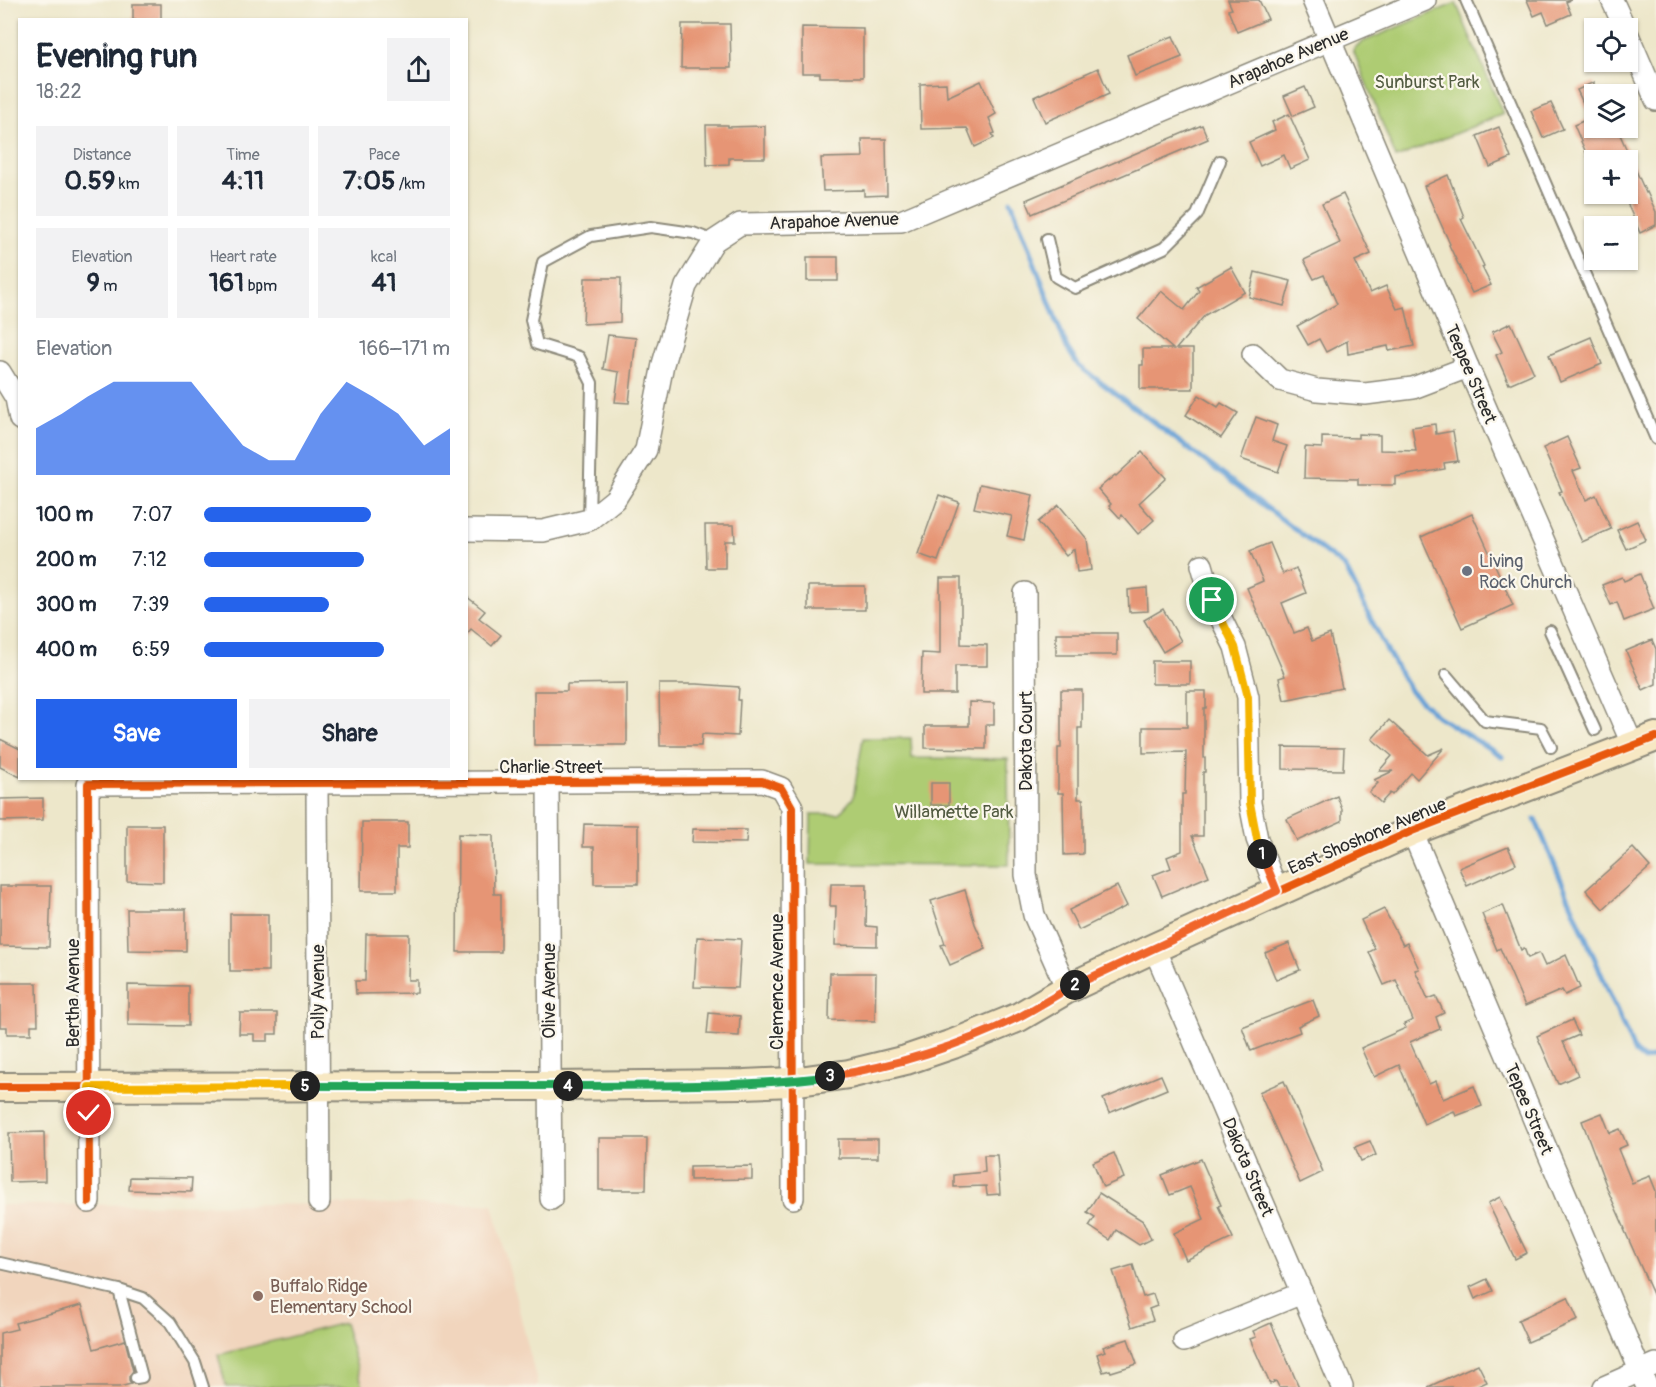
<!DOCTYPE html>
<html lang="en">
<head>
<meta charset="utf-8">
<style>
  :root { --surface:#fff; --page:#f2f2f3; --text:#1f2937; --muted:#747a83; --accent:#2563eb }
  body { margin:0; font-family:Pangolin,sans-serif; background:var(--page); color:var(--text); height:100vh; display:flex; flex-direction:column; font-size:22px; white-space:nowrap }
  * { box-sizing:border-box; margin:0 }
  p { font-size:20px; color:var(--muted) }
  .icon { flex:none; width:33px; height:33px; fill:none; stroke:currentColor; stroke-width:2; stroke-linecap:round; stroke-linejoin:round }
  .map { position:relative; flex:1; overflow:hidden }
  .panel { position:absolute; left:18px; top:18px; width:450px; height:762px; display:flex; flex-direction:column; background:var(--surface); border-radius:0px; box-shadow:0 2px 4px #0004 }
  .panel>* { flex:none }
  .buttons { position:absolute; left:1584px; top:18px; display:grid; gap:12px }
  .buttons a { display:grid; place-items:center; width:54px; height:54px; border-radius:0px; background:var(--surface); box-shadow:0 2px 4px #0004; font-size:30px }
  .pin { position:absolute; display:grid; place-items:center; width:51px; height:51px; color:#fff; margin:-26px; border:3px solid #fff; border-radius:50%; box-shadow:0 2px 6px #0007 }
  .km { position:absolute; width:30px; height:30px; margin:-15px; border-radius:50%; background:#222; color:#fff; font-size:16px; line-height:30px; text-align:center }
  .round { display:grid; place-items:center; flex:none; width:63px; height:63px; border-radius:0px; background:var(--page) }
  .summary { display:flex; align-items:center; justify-content:space-between; height:102px; padding:0 18px }
  h1 { font-size:33px; font-weight:700; line-height:45px }
  .stats { display:grid; grid-template-columns:repeat(3,1fr); gap:9px; height:102px; padding:6px 18px }
  .stats div { display:grid; align-content:center; border-radius:0px; background:var(--page); text-align:center }
  .stats b { font-size:26px; font-weight:700 }
  .stats small { font-size:16px; font-weight:400 }
  .stats p { font-size:16px }
  .chart { height:168px; padding:12px 18px }
  .chart p { display:flex; justify-content:space-between }
  .chart svg { width:100%; height:108px; margin-top:6px; fill:var(--accent); opacity:.7 }
  .button { display:flex; gap:12px; margin-top:auto; padding:12px 18px }
  .button a { flex:1; height:69px; border-radius:0px; background:var(--accent); color:#fff; font-size:24px; font-weight:700; line-height:69px; text-align:center }
  .button a+a { background:var(--page); color:var(--text) }
  ul { padding:0 18px; list-style:none; font-size:20px }
  li { display:grid; grid-template-columns:96px 72px 1fr; align-items:center; height:45px }
  li i { height:15px; border-radius:8px; background:var(--accent) }
  .map>svg:first-child { display:block }
</style>
</head>
<body>
<div class="map">
<svg width="1656" height="1387" viewBox="0 0 1656 1387">
  <rect width="100%" height="100%" fill="#fbf7ec"/>
  <filter id="ink" filterUnits="userSpaceOnUse"><feTurbulence type="fractalNoise" baseFrequency=".0167" numOctaves="2"/><feDisplacementMap in="SourceGraphic" scale="12" xChannelSelector="R" yChannelSelector="G"/><feConvolveMatrix kernelMatrix="1 2 1 2 8 2 1 2 1" color-interpolation-filters="sRGB"/></filter>
  <filter id="wash" filterUnits="userSpaceOnUse"><feTurbulence type="fractalNoise" baseFrequency=".008" numOctaves="4" result="noise"/><feDisplacementMap in="SourceGraphic" scale="24" xChannelSelector="R" yChannelSelector="G"/><feGaussianBlur stdDeviation="1.35" result="paint"/><feColorMatrix in="noise" values="0 0 0 0 0 0 0 0 0 0 0 0 0 0 0 0 0 1.4 0 .05"/><feComposite in="paint" operator="in"/></filter>
  <g filter="url(#wash)">
    <rect width="100%" height="100%" fill="#ede7ca"/>
    <!-- built -->
    <path fill="#f1d5bd" d="M493 1204 538 1387H0V1205Z"/>
    <!-- green -->
    <g fill="#aecc73" stroke="#6c7c4f" stroke-width="1.5">
      <path d="M1456 3 1503 114 1396 158 1353 50 1360 43Z"/>
      <path d="M863 738H911L912 758 1008 759 1009 865 810 864 811 814H839L853 798Z"/>
      <path d="M344 1323 363 1387H226L218 1355Z"/>
    </g>
    <g fill="none" stroke-linecap="round" stroke-linejoin="round">
      <!-- stream -->
      <g stroke="#66a0d6" stroke-width="5">
        <path d="M1011 201 1067 348 1079 366 1345 567 1386 649 1411 692 1437 716 1503 757"/>
        <path d="M1535 819 1635 1053 1644 1060 1656 1056"/>
      </g>
    </g>
    <g id="blocks">
      <!-- building -->
      <g fill="#e69575">
        <path d="M1228 0H1259L1268 19 1237 32 1228 10 1232 9Z"/>
        <path d="M1527 0H1571L1566 2 1571 14 1548 24 1543 12 1534 16Z"/>
        <rect x="133" y="4" width="28" height="16"/>
        <path d="M682 24H730L731 68H681Z"/>
        <path d="M802 27 863 28V77H820V73H802Z"/>
        <path d="M1173 36 1182 57 1135 76 1127 55Z"/>
        <path d="M1098 68 1109 94 1045 122 1034 97Z"/>
        <path d="M981 81 996 114 989 118 995 133 992 134 994 138 975 147 967 128 921 129 920 84 946 83 947 97Z"/>
        <path d="M1594 82V128H1617L1646 193 1647 192 1656 212V225L1640 233 1628 205V160H1589L1574 125 1590 118 1577 90Z"/>
        <path d="M1305 87 1314 107 1293 116 1284 96Z"/>
        <path d="M1551 103 1563 129 1543 138 1531 111Z"/>
        <path d="M1289 114 1310 160 1290 169 1284 155 1260 166 1249 142 1275 130 1272 122Z"/>
        <path d="M706 125H728V127L765 126V158H729V164L707 165Z"/>
        <path d="M1202 125 1208 139 1032 214 1026 200Z"/>
        <path d="M1499 127 1511 158 1490 167 1477 136Z"/>
        <path d="M862 139H886L887 195 864 196V190L823 191 821 158 863 157Z"/>
        <path d="M1448 175 1464 217 1461 219 1484 266 1482 267 1491 285 1472 293 1449 245 1450 244 1424 186Z"/>
        <path d="M1343 194 1371 254 1355 261 1370 293 1386 286 1397 309 1405 307 1414 346 1389 351 1388 346 1348 354 1347 341 1326 352 1319 339 1308 345 1297 326 1337 304 1324 275 1314 279 1304 260 1340 243 1322 204Z"/>
        <rect x="807" y="257" width="31" height="24"/>
        <path d="M1231 267 1245 292 1205 315 1176 349H1193V389H1140V365H1143V349H1173L1138 319 1161 291 1184 310 1199 291 1196 287Z"/>
        <path d="M1255 272 1291 281 1284 306 1249 297Z"/>
        <path d="M585 278H621L620 322 583 324Z"/>
        <path d="M1511 323 1534 373 1509 384 1496 355 1502 352 1492 332Z"/>
        <path d="M608 335 636 338 629 403 615 402 619 372 603 369Z"/>
        <path d="M1591 337 1602 364 1560 382 1549 355Z"/>
        <path d="M1199 395 1218 407 1221 403 1238 413 1221 438 1186 415Z"/>
        <path d="M1256 417 1277 425 1272 441 1287 446 1278 472 1241 459Z"/>
        <path d="M1435 424 1436 434 1453 431 1458 461 1444 463 1445 469 1395 477V485H1358V479L1304 478 1305 447 1322 448V437L1358 438V434L1380 435V450L1416 451 1412 427Z"/>
        <path d="M1567 437 1581 468 1573 471 1586 500 1596 495 1611 529 1582 542 1559 492 1562 491 1543 448Z"/>
        <path d="M1142 452 1166 478 1139 503 1154 520 1138 534 1122 515 1120 518 1109 506 1111 504 1098 489 1115 475 1116 476Z"/>
        <path d="M980 484 1033 495 1024 540 1007 536 1012 516 974 508Z"/>
        <path d="M939 495 959 502 938 561 918 554Z"/>
        <path d="M1059 505 1087 539 1091 570 1077 572 1074 549 1066 556 1038 522Z"/>
        <path d="M1472 514 1513 605 1462 628 1421 537Z"/>
        <path d="M1637 521 1646 540 1626 549 1617 530Z"/>
        <path d="M705 525H734L735 541H725V568H706Z"/>
        <path d="M1270 543 1283 574 1296 568 1306 593 1282 603 1294 633 1307 628 1312 641 1330 634 1342 688 1284 700 1279 678 1285 676 1247 588 1263 581 1250 551Z"/>
        <path d="M1640 574 1654 609 1624 621 1617 602 1611 605 1602 585 1622 577 1624 581Z"/>
        <path d="M940 578H961V644L987 645V666H955V694H921L922 653 940 654Z"/>
        <rect x="808" y="586" width="57" height="24"/>
        <path d="M1147 588 1148 611 1129 612 1128 590Z"/>
        <path d="M466 596 485 611 479 618 501 635 492 646 471 629 466 635Z"/>
        <path d="M1163 609 1181 641 1163 652 1144 620Z"/>
        <rect x="1056" y="633" width="61" height="22"/>
        <path d="M1652 640 1656 649V684L1643 690 1626 651Z"/>
        <rect x="1152" y="661" width="38" height="23"/>
        <path d="M627 683V745H534V691H567V684Z"/>
        <path d="M659 684H697L739 687 738 700H740L738 736 702 734 701 746H660Z"/>
        <path d="M1061 690H1082V728H1078V799H1083V854L1064 855 1063 793H1058V748H1061Z"/>
        <path d="M1187 691H1206V708H1204V758H1205V772H1203V836H1192L1209 876 1162 896 1153 875 1171 868 1167 857 1182 851V794H1185L1186 752 1143 753V727H1187Z"/>
        <path d="M969 702 994 703V725H986V749L925 748V726H969Z"/>
        <path d="M1389 720 1428 755 1444 748 1417 779 1411 773 1392 795 1390 793 1381 803 1369 792 1378 783 1374 780 1393 771H1379L1392 756 1372 739Z"/>
        <path d="M0 739 20 749V777L0 767Z"/>
        <path d="M1283 747 1344 748 1343 770 1283 769Z"/>
        <rect x="931" y="783" width="18" height="22"/>
        <path d="M1337 796 1342 809V821L1297 841 1287 819Z"/>
        <path d="M43 798V820L0 821V799Z"/>
        <path d="M362 822H408V848H397V891H361Z"/>
        <path d="M584 824 638 825V884H594V847H583Z"/>
        <path d="M127 825H163V882L127 881Z"/>
        <path d="M693 829 747 830 746 843 692 842Z"/>
        <path d="M458 834 493 835 494 894H501V952H457Z"/>
        <path d="M1508 847 1516 864 1467 886 1459 868Z"/>
        <path d="M1633 848 1650 867 1603 909 1586 890Z"/>
        <path d="M831 884H867L866 926 877 927V946L835 945 836 906H830Z"/>
        <path d="M0 886H51L49 947 0 946Z"/>
        <path d="M1117 886 1127 906 1079 930 1069 910Z"/>
        <path d="M965 890 975 924 986 949 950 965 941 945 945 944 931 901Z"/>
        <path d="M1503 905 1521 950 1524 948 1528 958 1539 953 1545 966 1566 955 1580 988 1565 995 1562 990 1525 1006 1500 948 1497 950 1482 914Z"/>
        <path d="M127 909H186V951L128 950Z"/>
        <path d="M1384 909 1403 945 1407 943 1419 969 1415 970 1428 999 1436 996 1444 1013 1436 1017 1440 1029 1410 1042 1429 1084 1436 1081 1443 1099 1474 1086 1482 1106 1456 1116 1454 1111 1424 1124 1399 1065 1374 1077 1361 1048 1406 1028 1404 1024 1413 1020 1396 980 1384 985 1369 952 1375 949 1361 920Z"/>
        <rect x="230" y="914" width="38" height="57"/>
        <path d="M366 934H409L408 980H417V993L356 994 355 981H365Z"/>
        <path d="M697 937 741 939 738 988 694 987Z"/>
        <path d="M1289 943 1300 970 1276 980 1265 953Z"/>
        <path d="M830 973H876L875 1021 829 1020Z"/>
        <path d="M0 983H37L38 1025H31V1034H7V1027H0Z"/>
        <path d="M128 985 188 986V1026L128 1025Z"/>
        <path d="M1313 1000 1319 1016 1298 1026 1300 1032 1251 1051 1242 1027Z"/>
        <path d="M240 1013H277V1034H268V1041H254V1034H239Z"/>
        <path d="M709 1013 740 1016 739 1036 707 1034Z"/>
        <path d="M1572 1020 1579 1035 1563 1042 1578 1075 1558 1084 1537 1036Z"/>
        <path d="M1161 1075 1167 1089 1109 1113 1103 1099Z"/>
        <path d="M1284 1081 1323 1172 1300 1183 1259 1092Z"/>
        <path d="M1602 1113 1610 1133 1620 1129 1627 1145 1618 1149 1632 1183 1650 1176 1656 1191V1301L1624 1229H1625L1609 1193 1582 1121Z"/>
        <path d="M44 1132 45 1181 10 1182 9 1133Z"/>
        <path d="M599 1138H647L646 1190H599Z"/>
        <rect x="838" y="1139" width="40" height="19"/>
        <path d="M1370 1141 1376 1155 1361 1161 1355 1147Z"/>
        <path d="M1114 1153 1124 1178 1103 1187 1093 1162Z"/>
        <path d="M984 1155H997L1000 1194 987 1195 986 1186 954 1187V1175L985 1172Z"/>
        <path d="M1201 1159 1221 1205 1218 1206 1233 1238 1186 1260 1174 1233 1204 1219 1190 1187 1170 1195 1162 1175Z"/>
        <path d="M752 1166V1179L690 1180V1167Z"/>
        <path d="M130 1177 192 1178 191 1192 129 1190Z"/>
        <path d="M1099 1193 1143 1221 1151 1239 1139 1245 1116 1230 1110 1240 1089 1226 1095 1217 1087 1212Z"/>
        <path d="M1500 1197 1527 1253 1515 1259 1488 1203Z"/>
        <path d="M1133 1265 1143 1297 1153 1294 1157 1306 1149 1309 1153 1320 1132 1327 1113 1271Z"/>
        <path d="M1487 1279 1493 1291 1475 1299 1470 1287Z"/>
        <path d="M1568 1297 1578 1320 1528 1342 1518 1320Z"/>
        <path d="M82 1305 94 1349 125 1340 133 1371 129 1376V1380L131 1384 119 1387H0V1333L17 1329 15 1323Z"/>
        <path d="M1271 1323 1299 1387H1279L1276 1381 1270 1384 1250 1339 1256 1337 1253 1331Z"/>
        <path d="M1128 1339 1137 1364 1111 1372 1110 1370 1103 1372 1097 1354 1105 1351 1103 1347Z"/>
        <path d="M1478 1364 1487 1382 1476 1387H1428Z"/>
      </g>
    </g>
  </g>
  <g filter="url(#ink)">
    <use href="#blocks" fill-opacity="0" stroke="#8c897a" stroke-width="1.5"/>
    <g fill="none" stroke-linecap="round" stroke-linejoin="round">
      <!-- lane casing -->
      <g stroke="#8c897a" stroke-width="14">
        <g id="lane">
          <path d="M1466 0 1656 439"/>
          <path d="M1047 239 1056 277 1075 288 1164 248 1197 215 1220 161"/>
          <path d="M589 520 592 383 579 357 537 344 531 320 543 262 591 236 651 227 693 233 714 241"/>
          <path d="M1550 631 1595 730"/>
          <path d="M1446 675 1485 721 1541 728 1551 747"/>
          <path d="M0 1263 119 1290 143 1298 170 1322 195 1362 203 1387"/>
          <path d="M119 1290 142 1377 136 1378"/>
        </g>
      </g>
      <!-- street casing -->
      <g stroke="#8c897a" stroke-width="24">
        <g id="street">
          <path d="M1313 0 1468 367 1633 746"/>
          <path d="M1612 0 1625 28"/>
          <path d="M1628 35 1656 100"/>
          <path d="M1253 354 1280 380 1317 390 1365 394 1413 388 1468 367"/>
          <path d="M0 372 16 398 20 419"/>
          <path d="M466 530 543 531 589 520 615 499 646 450 663 364 686 286 714 241 740 224 901 221 1425 0"/>
          <path d="M1202 565 1212 600 1235 647 1248 697 1250 803 1257 839 1277 891"/>
          <path d="M1025 593 1026 875 1034 915 1067 989"/>
          <path d="M317 782 319 1202"/>
          <path d="M548 782 551 1199"/>
          <path d="M1412 831 1647 1387"/>
          <path d="M1154 948 1342 1387"/>
          <path d="M89 1202 88 784 762 781 781 788 792 807 793 1198"/>
          <path d="M1184 1341 1302 1293"/>
          <path d="M1604 1387 1656 1364"/>
        </g>
      </g>
      <!-- secondary casing -->
      <g stroke="#8c897a" stroke-width="32">
        <path id="secondary" d="M0 1087 550 1086 744 1084 792 1082 849 1074 906 1060 953 1044 1019 1017 1067 989 1154 948 1412 831 1656 737"/>
      </g>
      <!-- lane -->
      <use href="#lane" stroke="#fff" stroke-width="10"/>
      <!-- street -->
      <use href="#street" stroke="#fff" stroke-width="21"/>
      <!-- secondary -->
      <use href="#secondary" stroke="#f7e8c3" stroke-width="28"/>
      <!-- cycleway casing -->
      <g stroke="#fbf7ec" stroke-width="11">
        <g id="cycleway">
          <path d="M0 1087 550 1086 744 1084 792 1082 849 1074 906 1060 953 1044 1019 1017 1067 989 1154 948 1412 831 1656 737"/>
          <path d="M89 1202 88 784 762 781 781 788 792 807 793 1198"/>
        </g>
      </g>
      <!-- cycleway -->
      <use href="#cycleway" stroke="#e8590c" stroke-width="8"/>
    </g>
  </g>
  <g fill="none" stroke-linecap="round" stroke-linejoin="round" filter="url(#ink)">
    <!-- split-1 casing -->
    <g stroke="#fff" stroke-width="12">
      <path id="split-1" d="M1212 600 1235 647 1248 697 1250 803 1257 839 1262 854"/>
    </g>
    <!-- split-2 casing -->
    <g stroke="#fff" stroke-width="12">
      <path id="split-2" d="M1075 985 1277 891 1262 854"/>
    </g>
    <!-- split-3 casing -->
    <g stroke="#fff" stroke-width="12">
      <path id="split-3" d="M830 1076C893 1067 962 1045 1019 1017 1038 1007 1056 995 1075 985"/>
    </g>
    <!-- split-4 casing -->
    <g stroke="#fff" stroke-width="12">
      <path id="split-4" d="M568 1086C655 1085 744 1088 830 1076"/>
    </g>
    <!-- split-5 casing -->
    <g stroke="#fff" stroke-width="12">
      <path id="split-5" d="M305 1086H568"/>
    </g>
    <!-- split-6 casing -->
    <g stroke="#fff" stroke-width="12">
      <path id="split-6" d="M89 1113V1087L305 1086"/>
    </g>
    <!-- split-1 -->
    <use href="#split-1" stroke="#f5b400" stroke-width="8"/>
    <!-- split-2 -->
    <use href="#split-2" stroke="#f0652b" stroke-width="8"/>
    <!-- split-3 -->
    <use href="#split-3" stroke="#f0652b" stroke-width="8"/>
    <!-- split-4 -->
    <use href="#split-4" stroke="#22a559" stroke-width="8"/>
    <!-- split-5 -->
    <use href="#split-5" stroke="#22a559" stroke-width="8"/>
    <!-- split-6 -->
    <use href="#split-6" stroke="#f5b400" stroke-width="8"/>
  </g>
  <!-- markers -->
  <circle fill="#6b7280" stroke="#fbf7ec" stroke-width="2" cx="1467" cy="571" r="6"/>
  <circle fill="#8d6e63" stroke="#fbf7ec" stroke-width="2" cx="258" cy="1296" r="6"/>
  <g text-anchor="middle" stroke-width="4.5" stroke-linejoin="round" paint-order="stroke">
    <!-- street labels -->
    <g font-size="18" fill="#2b2b2b" stroke="#fbf7ec">
      <text transform="translate(1288 58) rotate(-23)" y="6">Arapahoe Avenue</text>
      <text transform="translate(834 221) rotate(-2)" y="6">Arapahoe Avenue</text>
      <text transform="translate(1471 374) rotate(67)" y="6">Teepee Street</text>
      <text transform="translate(1026 741) rotate(-90)" y="6">Dakota Court</text>
      <text x="551" y="773">Charlie Street</text>
      <text transform="translate(1367 836) rotate(-23)" y="6">East Shoshone Avenue</text>
      <text transform="translate(777 982) rotate(-90)" y="6">Clemence Avenue</text>
      <text transform="translate(549 991) rotate(-90)" y="6">Olive Avenue</text>
      <text transform="translate(318 992) rotate(-90)" y="6">Polly Avenue</text>
      <text transform="translate(73 993) rotate(-90)" y="6">Bertha Avenue</text>
      <text transform="translate(1529 1109) rotate(67)" y="6">Tepee Street</text>
      <text transform="translate(1248 1167) rotate(67)" y="6">Dakota Street</text>
    </g>
    <!-- park labels -->
    <g font-size="18" fill="#525b41" stroke="#fbf7ec">
      <text x="1427" y="88">Sunburst Park</text>
      <text x="954" y="818">Willamette Park</text>
    </g>
    <!-- worship labels -->
    <g font-size="18" fill="#5b616d" stroke="#fbf7ec" text-anchor="start">
      <text x="1479" y="567">Living<tspan x="1479" dy="21">Rock Church</tspan></text>
    </g>
    <!-- education labels -->
    <g font-size="18" fill="#785e54" stroke="#fbf7ec" text-anchor="start">
      <text x="270" y="1292">Buffalo Ridge<tspan x="270" dy="21">Elementary School</tspan></text>
    </g>
  </g>
</svg>
<div class="buttons">
<a><svg class="icon" aria-label="locate" viewBox="0 0 24 24"><circle cx="12" cy="12" r="6"/><path d="M12 2v4M12 18v4M2 12h4M18 12h4"/></svg></a>
<a><svg class="icon" aria-label="layers" viewBox="0 0 24 24"><path d="M12 4l9 5-9 5-9-5zM3 14l9 5 9-5"/></svg></a>
<a>+</a>
<a>−</a>
</div>
<div class="pin" style="left:1212px;top:600px;background:#1e9e55"><svg class="icon" aria-label="arrive" viewBox="0 0 24 24"><path d="M6 21V4h12l-3 4 3 4H6"/></svg></div>
<div class="pin" style="left:89px;top:1113px;background:#d93025"><svg class="icon" aria-label="check" viewBox="0 0 24 24"><path d="M5 12l5 5 9-10"/></svg></div>
<b class="km" style="left:1262px;top:854px">1</b>
<b class="km" style="left:1075px;top:985px">2</b>
<b class="km" style="left:830px;top:1076px">3</b>
<b class="km" style="left:568px;top:1086px">4</b>
<b class="km" style="left:305px;top:1086px">5</b>
<section class="panel">
<div class="summary"><div><h1>Evening run</h1><p>18:22</p></div><a class="round"><svg class="icon" aria-label="share" viewBox="0 0 24 24"><path d="M12 15V3M7 8l5-5 5 5M5 13v7h14v-7"/></svg></a></div>
<div class="stats">
<div><p>Distance</p><b>0.59<small> km</small></b></div>
<div><p>Time</p><b>4:11</b></div>
<div><p>Pace</p><b>7:05<small> /km</small></b></div>
</div>
<div class="stats">
<div><p>Elevation</p><b>9<small> m</small></b></div>
<div><p>Heart rate</p><b>161<small> bpm</small></b></div>
<div><p>kcal</p><b>41</b></div>
</div>
<div class="chart"><p><span>Elevation</span>166–171 m</p>
<svg viewBox="0 0 160 44" preserveAspectRatio="none"><path d="M0 44V25L10 19L20 12L30 6L40 6L50 6L60 6L70 19L80 32L90 38L100 38L110 19L120 6L130 12L140 19L150 32L160 25V44z"/></svg>
</div>
<ul>
<li><b>100 m</b>7:07<i style="width:68%"></i></li>
<li><b>200 m</b>7:12<i style="width:65%"></i></li>
<li><b>300 m</b>7:39<i style="width:51%"></i></li>
<li><b>400 m</b>6:59<i style="width:73%"></i></li>
</ul>
<div class="button"><a>Save</a><a>Share</a></div>
</section>
</div>
</body>
</html>
